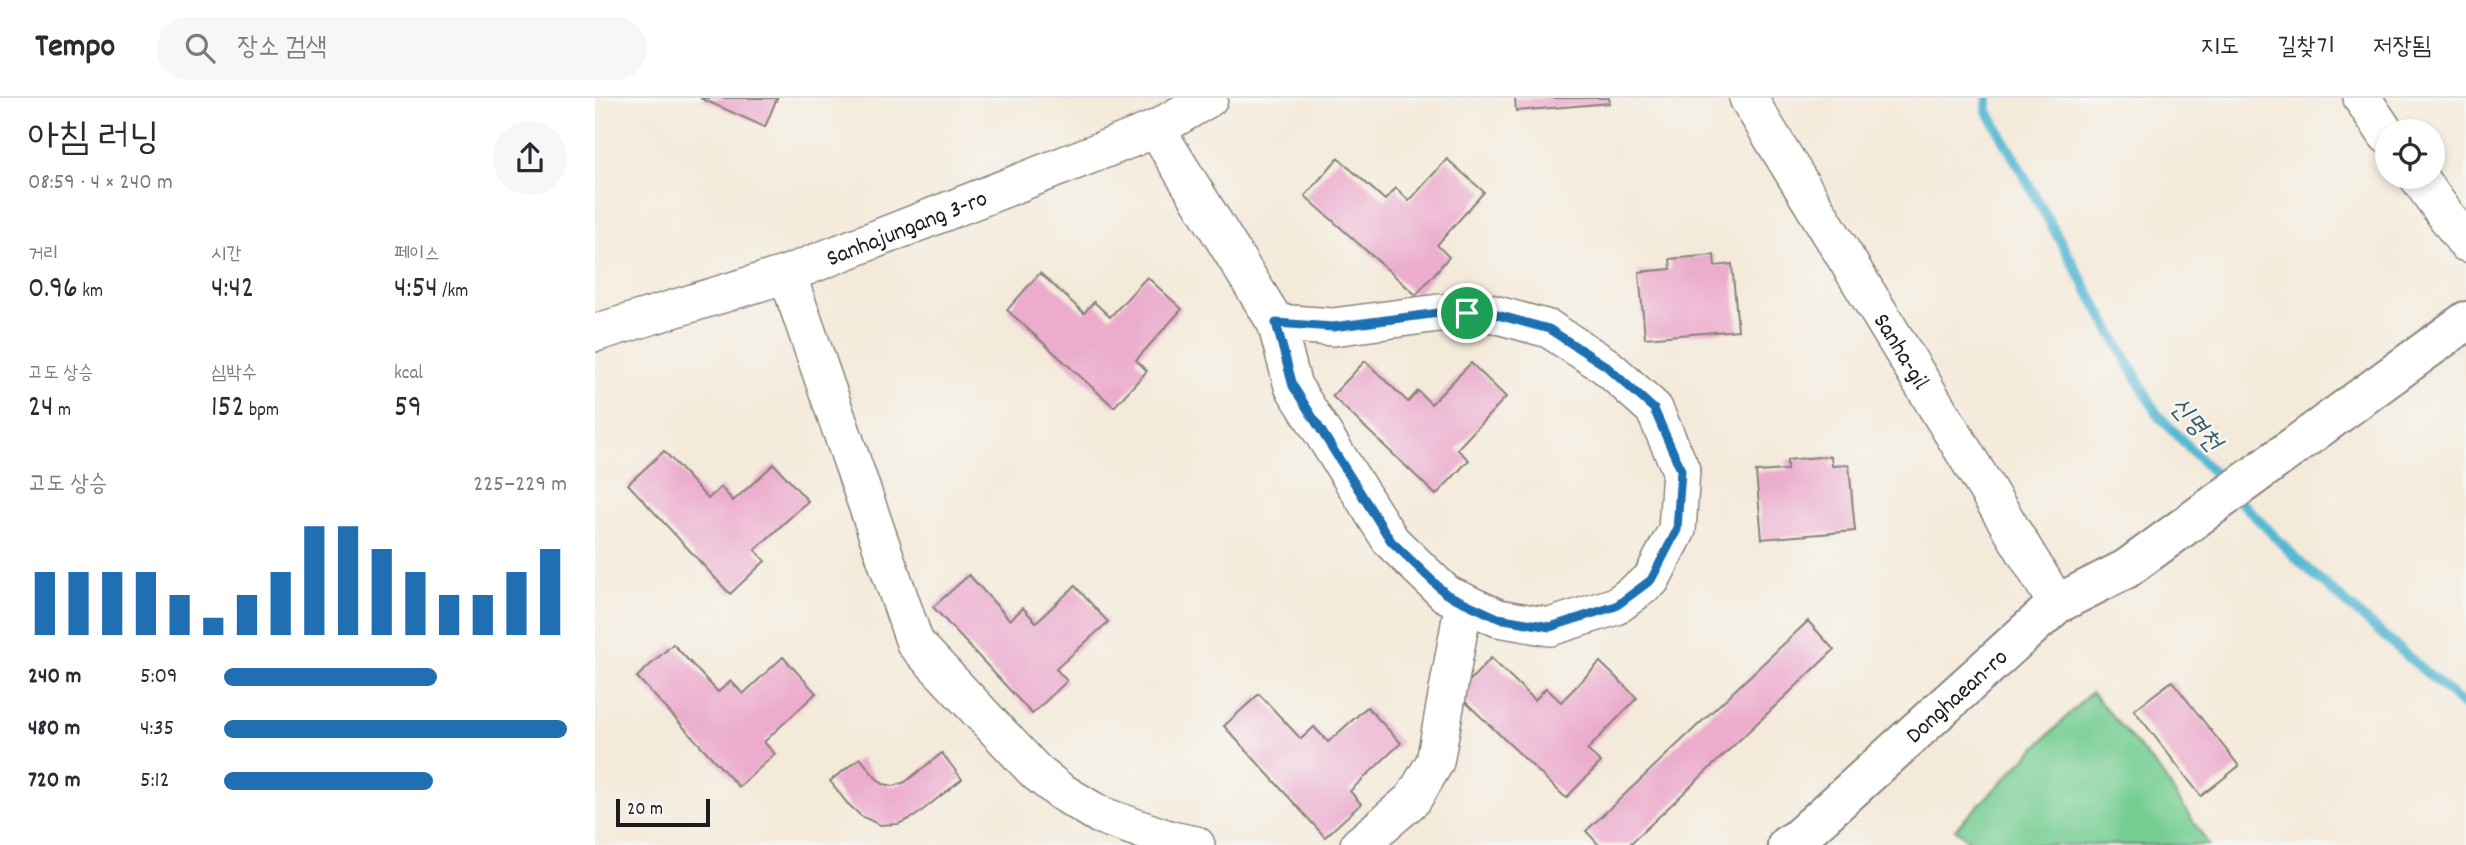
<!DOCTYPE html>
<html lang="ko">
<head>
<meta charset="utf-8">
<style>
  :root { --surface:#fff; --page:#f7f7f7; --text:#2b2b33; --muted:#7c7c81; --line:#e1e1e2; --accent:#1f6fb2 }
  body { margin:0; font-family:Dekko,"Poor Story",sans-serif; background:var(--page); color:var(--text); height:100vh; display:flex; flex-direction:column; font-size:26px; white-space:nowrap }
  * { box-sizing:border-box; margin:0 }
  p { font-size:23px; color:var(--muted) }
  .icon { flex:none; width:38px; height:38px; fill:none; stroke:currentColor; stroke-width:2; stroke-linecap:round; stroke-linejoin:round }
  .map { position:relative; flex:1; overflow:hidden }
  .side { display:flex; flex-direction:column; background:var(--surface); width:595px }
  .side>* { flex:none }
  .tools { position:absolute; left:1780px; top:21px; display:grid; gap:14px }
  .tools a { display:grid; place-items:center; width:70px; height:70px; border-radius:50%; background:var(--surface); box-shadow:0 4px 10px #0003; font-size:35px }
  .scale { position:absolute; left:21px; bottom:18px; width:94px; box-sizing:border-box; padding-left:7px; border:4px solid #1c1c1c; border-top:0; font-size:19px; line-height:24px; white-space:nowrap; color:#1c1c1c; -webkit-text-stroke:5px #f6f6f2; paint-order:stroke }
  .pin { position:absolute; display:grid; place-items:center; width:60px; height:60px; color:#fff; margin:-30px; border:4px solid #fff; border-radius:50%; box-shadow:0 2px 7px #0007 }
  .round { display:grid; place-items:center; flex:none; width:74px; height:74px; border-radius:37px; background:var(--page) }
  .overview { display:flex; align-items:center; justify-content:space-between; height:119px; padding:0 28px }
  h1 { font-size:38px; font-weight:600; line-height:52px }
  .figures { display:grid; grid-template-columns:repeat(3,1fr); gap:10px; height:119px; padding:7px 28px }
  .figures div { display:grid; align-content:center }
  .figures b { font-size:30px; font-weight:600 }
  .figures small { font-size:19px; font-weight:400 }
  .figures p { font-size:19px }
  .chart { height:196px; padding:14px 28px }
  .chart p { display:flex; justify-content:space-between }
  .chart svg { width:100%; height:126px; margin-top:7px; stroke:var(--accent); stroke-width:6 }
  ul { padding:0 28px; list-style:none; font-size:23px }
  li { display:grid; grid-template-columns:112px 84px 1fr; align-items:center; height:52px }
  li i { height:18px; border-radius:9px; background:var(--accent) }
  header { display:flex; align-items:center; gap:42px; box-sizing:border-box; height:98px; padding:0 35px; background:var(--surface); border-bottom:2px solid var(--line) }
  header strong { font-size:33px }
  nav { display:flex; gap:38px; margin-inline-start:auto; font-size:24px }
  .search { width:490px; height:63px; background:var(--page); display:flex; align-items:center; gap:18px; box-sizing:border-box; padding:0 24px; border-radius:38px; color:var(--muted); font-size:26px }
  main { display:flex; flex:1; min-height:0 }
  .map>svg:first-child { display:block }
</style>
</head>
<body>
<header>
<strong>Tempo</strong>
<div class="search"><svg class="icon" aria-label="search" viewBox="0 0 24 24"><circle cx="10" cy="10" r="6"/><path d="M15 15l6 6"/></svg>장소 검색</div>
<nav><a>지도</a><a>길찾기</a><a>저장됨</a></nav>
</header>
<main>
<section class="side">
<div class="overview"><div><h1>아침 러닝</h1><p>08:59 · 4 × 240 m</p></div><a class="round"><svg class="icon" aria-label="share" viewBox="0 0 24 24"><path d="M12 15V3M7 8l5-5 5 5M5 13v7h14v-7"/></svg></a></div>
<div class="figures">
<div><p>거리</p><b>0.96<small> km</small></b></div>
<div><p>시간</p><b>4:42</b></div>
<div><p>페이스</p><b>4:54<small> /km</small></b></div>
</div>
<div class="figures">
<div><p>고도 상승</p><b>24<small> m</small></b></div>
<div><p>심박수</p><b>152<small> bpm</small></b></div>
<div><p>kcal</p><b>59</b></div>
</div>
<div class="chart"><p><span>고도 상승</span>225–229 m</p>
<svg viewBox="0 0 160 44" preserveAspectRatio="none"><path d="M5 44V22M15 44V22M25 44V22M35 44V22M45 44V30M55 44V38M65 44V30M75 44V22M85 44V6M95 44V6M105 44V14M115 44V22M125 44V30M135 44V30M145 44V22M155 44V14"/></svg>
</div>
<ul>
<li><b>240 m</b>5:09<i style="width:62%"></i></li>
<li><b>480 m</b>4:35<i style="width:100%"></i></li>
<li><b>720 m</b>5:12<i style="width:61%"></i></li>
</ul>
</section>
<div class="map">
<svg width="1871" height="747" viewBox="0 0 1871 747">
  <rect width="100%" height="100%" fill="#f6f6f2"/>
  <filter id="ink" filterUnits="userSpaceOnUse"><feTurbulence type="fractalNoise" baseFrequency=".0143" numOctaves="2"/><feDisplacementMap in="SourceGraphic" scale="14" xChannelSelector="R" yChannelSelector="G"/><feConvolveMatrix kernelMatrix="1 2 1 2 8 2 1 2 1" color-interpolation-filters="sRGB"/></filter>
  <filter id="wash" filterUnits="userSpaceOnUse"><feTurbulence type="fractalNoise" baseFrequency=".00686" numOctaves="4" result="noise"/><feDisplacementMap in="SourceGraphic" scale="28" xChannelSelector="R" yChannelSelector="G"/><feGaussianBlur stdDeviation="1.57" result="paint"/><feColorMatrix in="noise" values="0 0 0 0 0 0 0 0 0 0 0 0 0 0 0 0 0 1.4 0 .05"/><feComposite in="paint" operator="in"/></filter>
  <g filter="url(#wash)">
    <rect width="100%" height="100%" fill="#f4eada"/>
    <!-- green -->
    <path fill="#76cd92" stroke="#497457" stroke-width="2" d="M1496 594 1565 673 1614 747H1379L1360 731Z"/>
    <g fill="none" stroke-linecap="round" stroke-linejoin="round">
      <!-- stream -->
      <g stroke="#56b8d4" stroke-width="10">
        <path d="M1393 0 1392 12 1562 316 1632 389"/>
        <path d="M1642 400 1709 468 1871 609"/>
      </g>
    </g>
    <g id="blocks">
      <!-- building -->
      <g fill="#ecaccd">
        <path d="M105 0H182L170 29Z"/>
        <path d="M920 0H1014L1015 5 921 13Z"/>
        <path d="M743 60 790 102 801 90 814 103 852 61 889 94 842 147 854 159 821 197 710 98Z"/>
        <path d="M1119 157 1120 168 1137 166 1143 232 1050 240 1044 174 1076 171 1075 161Z"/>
        <path d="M445 175 489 215 499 204 515 219 552 179 587 211 541 262 552 273 519 309 412 212Z"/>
        <path d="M770 263 813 304 823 293 836 306 876 265 911 299 862 351 874 362 841 397 737 298Z"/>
        <path d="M69 353 113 401 126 389 138 403 179 366 213 403 160 452 170 463 135 496 33 386Z"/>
        <path d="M1236 358 1237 368 1254 367 1260 433 1167 441 1161 374 1192 372V362Z"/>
        <path d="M374 477 415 522 428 510 441 524 480 488 513 524 461 571 472 583 437 616 338 509Z"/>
        <path d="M1213 523 1239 552 1034 747H1004L991 733Z"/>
        <path d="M78 546 123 594 136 583 148 596 188 559 221 595 169 644 180 656 144 689 42 579Z"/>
        <path d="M896 560 940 602 951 590 966 604 1005 564 1042 600 992 652 1006 664 971 700 862 596Z"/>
        <path d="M1577 583 1644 668 1606 698 1539 612Z"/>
        <path d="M664 596 706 641 719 629 733 644 772 609 806 645 755 693 766 706 730 739 629 628Z"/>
        <path d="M347 655 367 681 319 719 303 726 285 727 266 718 252 705 235 683 265 660 281 680 288 686 299 688 310 684Z"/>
      </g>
    </g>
  </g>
  <g filter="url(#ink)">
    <use href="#blocks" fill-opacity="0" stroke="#88837b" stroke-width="2"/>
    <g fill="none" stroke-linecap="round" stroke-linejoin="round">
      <!-- minor casing -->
      <g stroke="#88837b" stroke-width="40">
        <g id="minor">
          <path id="s1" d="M1153 0 1462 506"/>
          <path d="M1767 0 1792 37"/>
          <path d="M561 31 681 225 698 288 796 443 851 496 903 520 955 529 1021 508 1056 482 1082 432 1086 372 1059 311 1011 268 954 231 895 215H844L738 229 681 225"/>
          <path d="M1823 79 1871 145"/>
          <path d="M192 176 320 545 441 674 465 693 505 717 576 742 601 747"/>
          <path id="s2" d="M0 235 192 176 561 31 614 0"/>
          <path d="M764 747 818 701 840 664 869 504"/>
        </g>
      </g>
      <!-- major casing -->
      <g stroke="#88837b" stroke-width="42">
        <g id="major">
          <path id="s3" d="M1192 747 1202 741 1462 506 1531 471 1871 223"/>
        </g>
      </g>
      <!-- minor -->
      <use href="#minor" stroke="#fff" stroke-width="37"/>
      <!-- major -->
      <use href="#major" stroke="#fff" stroke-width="38"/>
    </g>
  </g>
  <g fill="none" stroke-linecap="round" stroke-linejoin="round" filter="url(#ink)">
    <!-- route casing -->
    <g stroke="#fff" stroke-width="14">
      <path id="route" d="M844 215H895L954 231 1011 268 1059 311 1086 372 1082 432 1056 482 1021 508 955 529 903 520 851 496 796 443 698 288 681 225 738 229Z"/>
    </g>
    <!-- route -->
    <use href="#route" stroke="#1f6fb2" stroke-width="9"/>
  </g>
  <g text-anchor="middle" stroke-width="5" stroke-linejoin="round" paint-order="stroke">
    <!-- street labels -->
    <g font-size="24" fill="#1c1c1c" stroke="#f6f6f2">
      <text dy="8" stroke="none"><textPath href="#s2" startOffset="329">Sanhajungang 3-ro</textPath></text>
      <text dy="8" stroke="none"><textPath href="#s1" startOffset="296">Sanha-gil</textPath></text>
      <text dy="8" stroke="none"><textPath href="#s3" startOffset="226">Donghaean-ro</textPath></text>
    </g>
    <!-- water labels -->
    <g font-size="26" font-style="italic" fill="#335a66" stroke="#f6f6f2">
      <text transform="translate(1602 325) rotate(48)" y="9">신명천</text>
    </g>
  </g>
</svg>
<div class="tools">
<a><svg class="icon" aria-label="locate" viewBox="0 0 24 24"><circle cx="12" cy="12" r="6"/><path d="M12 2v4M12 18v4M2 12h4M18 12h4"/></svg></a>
</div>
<div class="scale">20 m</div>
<div class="pin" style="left:872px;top:215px;background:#1e9e55"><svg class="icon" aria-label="arrive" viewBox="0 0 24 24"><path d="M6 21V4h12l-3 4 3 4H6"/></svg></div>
</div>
</main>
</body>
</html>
